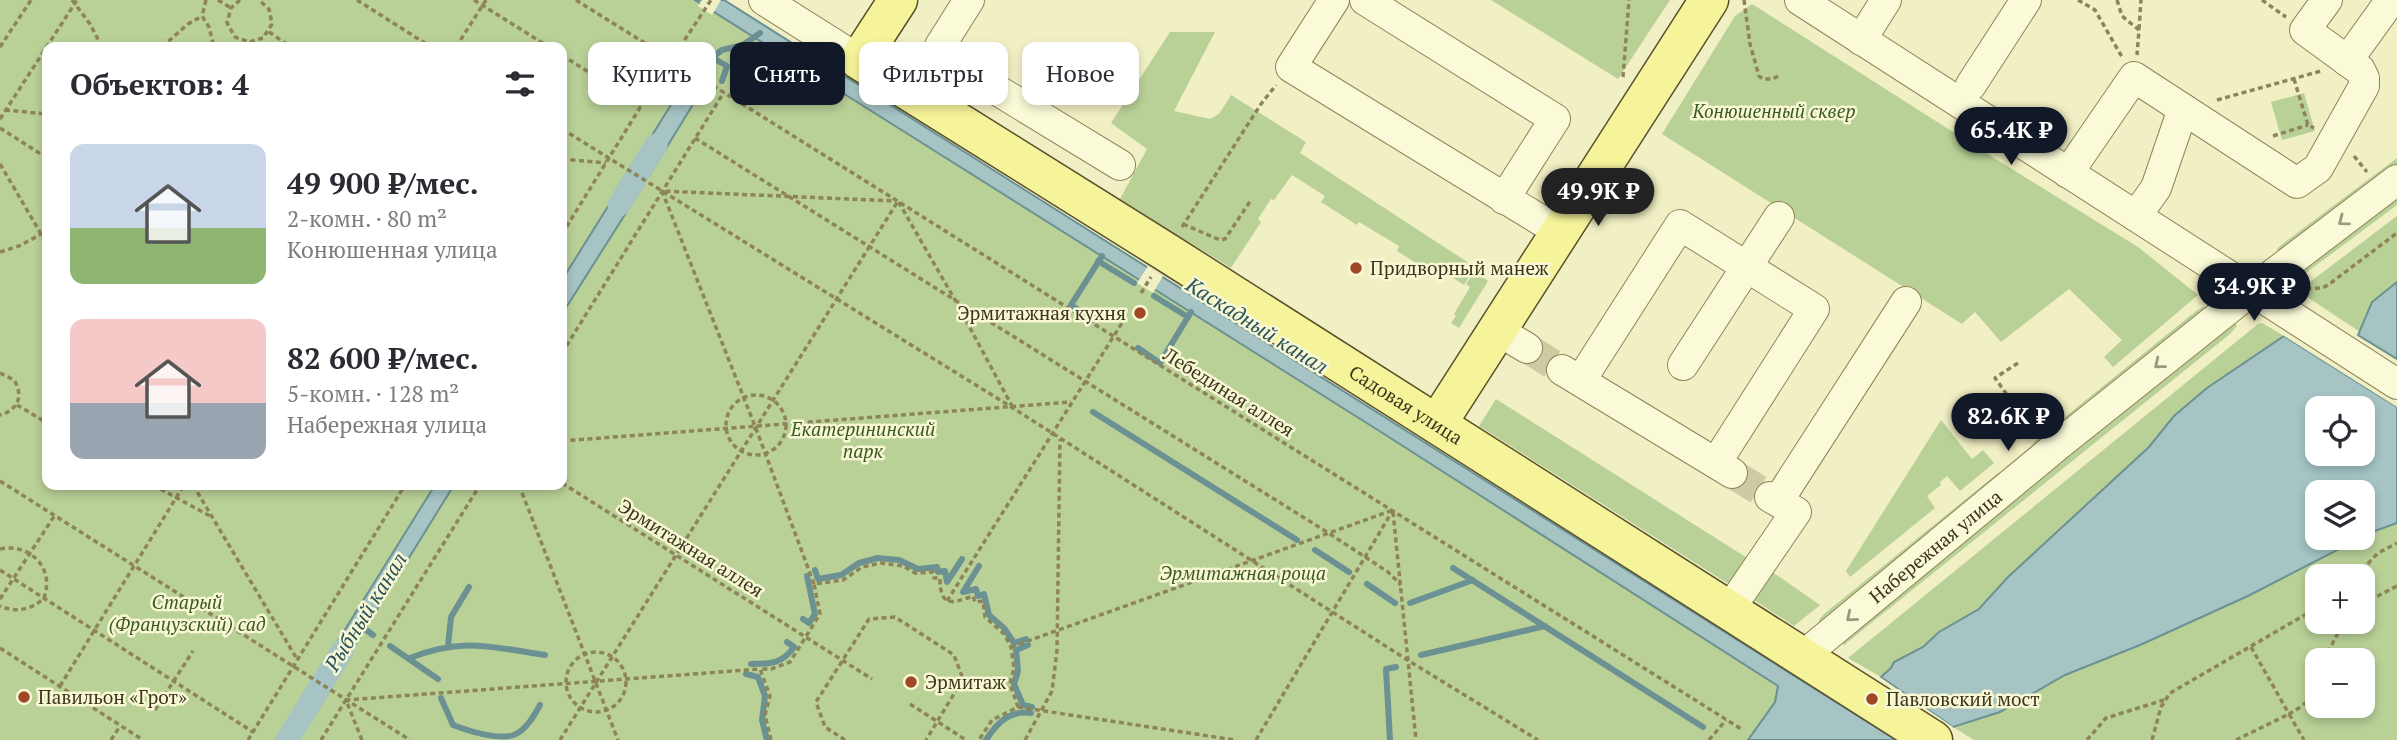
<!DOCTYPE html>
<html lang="ru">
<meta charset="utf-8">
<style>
:root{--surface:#fff;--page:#f7f7f7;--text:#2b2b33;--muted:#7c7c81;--accent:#111827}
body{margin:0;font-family:"PT Serif",serif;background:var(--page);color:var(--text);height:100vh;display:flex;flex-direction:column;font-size:26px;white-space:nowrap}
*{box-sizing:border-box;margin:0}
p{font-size:23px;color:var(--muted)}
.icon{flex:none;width:38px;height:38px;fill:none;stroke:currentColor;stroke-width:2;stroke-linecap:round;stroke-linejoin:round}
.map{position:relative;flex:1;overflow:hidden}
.side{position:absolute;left:42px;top:42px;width:525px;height:448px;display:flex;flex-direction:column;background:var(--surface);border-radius:14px;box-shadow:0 4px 10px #0003}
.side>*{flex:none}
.hud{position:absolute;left:588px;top:42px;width:665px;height:63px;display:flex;gap:14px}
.fabs{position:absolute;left:2305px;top:396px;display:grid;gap:14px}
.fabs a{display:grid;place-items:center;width:70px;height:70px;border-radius:14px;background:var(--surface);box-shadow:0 4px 10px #0003;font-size:35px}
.price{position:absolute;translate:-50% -60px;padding:0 16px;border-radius:24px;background:var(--accent);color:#fff;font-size:23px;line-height:46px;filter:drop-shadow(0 2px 4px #0008)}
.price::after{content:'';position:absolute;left:50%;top:42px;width:21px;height:16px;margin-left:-10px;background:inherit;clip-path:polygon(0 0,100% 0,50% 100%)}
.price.current{background:#222;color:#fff}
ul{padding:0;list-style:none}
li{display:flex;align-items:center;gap:21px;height:175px;padding:0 28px}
li span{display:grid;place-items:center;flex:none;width:196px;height:140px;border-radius:14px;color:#555}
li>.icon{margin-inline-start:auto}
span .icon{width:84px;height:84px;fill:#fffc;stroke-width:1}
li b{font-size:30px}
h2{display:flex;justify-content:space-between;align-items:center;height:84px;padding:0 28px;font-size:30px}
.chip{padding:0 24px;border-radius:14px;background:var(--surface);box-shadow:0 4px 10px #0003;font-size:24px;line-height:63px}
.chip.current{background:var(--accent);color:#fff}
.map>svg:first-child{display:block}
</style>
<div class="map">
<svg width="2397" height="740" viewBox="0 0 2397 740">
<rect width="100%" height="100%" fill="#f1f0c4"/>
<!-- green -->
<g fill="#b9d097" fill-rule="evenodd">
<path d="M0 0H724L1896 740H0ZM47 47H562V485H47Z"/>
<polygon points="1491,0 1670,0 1618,79"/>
<polygon points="1752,4 1986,153 2138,247 2198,295 2113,367 2104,357 2122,340 2069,289 2001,342 1975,312 1962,324 1662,134 1735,16"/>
<polygon points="1170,32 1215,32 1174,111 1210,119 1219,114 1231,95 1306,142 1300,153 1475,267 1464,285 1436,267 1432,273 1397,251 1399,246 1359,222 1357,225 1321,202 1325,196 1292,175 1274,200 1271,199 1258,219 1261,222 1231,268 1120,199 1147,149 1111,123"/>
<polygon points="2304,93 2315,131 2282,140 2271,102"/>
<polygon points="2397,158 2397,166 2279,254 2277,249 2281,245"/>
<polygon points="2397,197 2397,205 2299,278 2293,273"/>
<polygon points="2397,216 2397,282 2372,302 2360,332 2298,291"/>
<polygon points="1474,272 1488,281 1459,328 1451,323 1456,316 1454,314 1470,287 1466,284"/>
<polygon points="2203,307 2207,310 2027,455 2034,442 2196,311"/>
<polygon points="2233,318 2237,326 2230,334 1844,645 1838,641"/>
<path d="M2262 323 2284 336 2207 388 2174 416 2149 447 2094 499 2008 577 1979 609 1929 640C1917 655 1895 664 1881 677L1848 658 2258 324Z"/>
<polygon points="1496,399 1752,561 1735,588 1479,426"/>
<polygon points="1941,420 1972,459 1983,450 1994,463 1960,491 1947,476 1940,482 1941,485 1927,496 1935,508 1850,577 1846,571"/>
<polygon points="1998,473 2003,473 1820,624 1819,620 1824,614"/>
<path d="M2397 523V740H1974L1953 727 2000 712 2065 675 2140 645 2250 595 2372 532ZM2317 576H2362V621H2317ZM2317 660H2362V705H2317Z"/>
<polygon points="1771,571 1820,605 1794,626 1754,600"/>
</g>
<!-- water -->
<g fill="#a6c4c4" stroke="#6c9193" stroke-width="2" fill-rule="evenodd">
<polygon points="695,0 724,0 1896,740 1748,740 1775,702 1778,686 1381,432"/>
<polygon points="687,79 703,88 649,176 633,166"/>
<polygon points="627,176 643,186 562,314 562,280"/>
<polygon points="2397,282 2397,359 2358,335 2372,302"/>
<path d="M2284 336 2397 407V523L2372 532 2250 595 2140 645 2065 675 2000 712 1953 727 1881 677 1891 668 1894 662 1923 647 1939 632 1979 609 2008 577 2149 447 2174 416 2207 388ZM2317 408H2362V453H2317ZM2317 492H2362V537H2317Z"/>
<polygon points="435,485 454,485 332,682 318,673"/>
<polygon points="310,685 324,694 296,740 276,740"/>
</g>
<!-- pier -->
<g fill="#f1f0c4">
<polygon points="702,0 721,0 712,15 698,6"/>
<polygon points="1148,266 1163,276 1153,293 1137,283"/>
<polygon points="2284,332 2397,403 2397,407 2281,334"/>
<polygon points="1878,676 1953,727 1952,730 1879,680"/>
</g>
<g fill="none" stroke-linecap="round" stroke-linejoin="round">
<!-- stream -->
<g stroke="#6c9193" stroke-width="6">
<polyline points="686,57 697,49 727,66 722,81"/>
<polyline points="710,59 722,50 743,45 760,33"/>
<polyline points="658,68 661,61"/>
<polyline points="668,78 671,71"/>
<polyline points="1098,261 1134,283"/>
<polyline points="1154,296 1188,317"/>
<polyline points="1096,316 1093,320 1071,305 1102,256"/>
<polyline points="1138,348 1160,363 1191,312"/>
<polyline points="1093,412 1297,540"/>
<polyline points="1315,550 1349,572"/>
<polyline points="979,566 963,592 976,589 978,596 984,594 989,615 1004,628 1014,643 1026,639"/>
<polyline points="1453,568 1703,727"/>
<polyline points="815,570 818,579 841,575 859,563 878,558 899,560 918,569 937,567 938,572 945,571 947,582 962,559"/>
<polyline points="1367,584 1395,603"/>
<polyline points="1410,603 1473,580"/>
<polyline points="803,619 809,623 815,614 807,576"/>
<polyline points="365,629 373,635"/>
<polyline points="1028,645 1016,650 1018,671 1014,684 1023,705 1032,707"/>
<polyline points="390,646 438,679"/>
<polyline points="448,646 451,617 469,587"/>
<polyline points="1421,655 1545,626"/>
<path d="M410 658C463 637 491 647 545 655"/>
<path d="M751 664C770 664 782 664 794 647L787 642"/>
<polyline points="746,674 758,677 765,696 762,720 767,740"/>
<path d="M441 698 453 725C469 731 498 740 514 735 526 730 534 716 540 705"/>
<path d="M986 740C997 723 1009 710 1031 713"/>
<polyline points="1390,740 1386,669 1396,667"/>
</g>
<!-- canal -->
<g stroke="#a6c4c4" stroke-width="23">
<polyline points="619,205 656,145"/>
<polyline points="287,740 342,651"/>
</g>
<!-- minor-tunnel -->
<g stroke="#cdcba3" stroke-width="30" stroke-dasharray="30 15" stroke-linecap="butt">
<polyline points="1527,348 1562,370"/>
<polyline points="1733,474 1770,497"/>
</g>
<!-- minor casing -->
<g stroke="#8d8459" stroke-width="32">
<g id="minor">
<polyline points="764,0 859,60"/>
<polyline points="969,0 940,46 946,59 1120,165"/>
<polyline points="1334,0 1291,67 1560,232"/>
<polyline points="1365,0 1555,119 1504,199"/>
<polyline points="1800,0 2397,384"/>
<polyline points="1861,40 1886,0"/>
<polyline points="2347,61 2391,0"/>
<polyline points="1971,85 2026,0"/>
<polyline points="2068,173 2134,77 2297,183 2318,168 2364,86 2364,78 2360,70 2305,30 2327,0"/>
<polyline points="2136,216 2156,188 2183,109"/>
<polyline points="1497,330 1527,348"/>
<polyline points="1683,365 1779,217"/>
<polyline points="1562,370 1732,473"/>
<polyline points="1581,380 1680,225 1814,309 1716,463"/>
<polyline points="1778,501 1906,302"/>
<polyline points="1729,610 1796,512 1770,497"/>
<path id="s1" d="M1805 658 1815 646 2058 445 2251 291 2397 180"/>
</g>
</g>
<!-- major casing -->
<g stroke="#5b502d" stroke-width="41">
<g id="major">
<path id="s2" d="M898 0 859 60 1166 252 1933 740"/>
<polyline points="1437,424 1709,0"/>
</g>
</g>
<!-- path -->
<g stroke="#8d8459" stroke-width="3.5" stroke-dasharray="5 3.5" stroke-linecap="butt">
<polyline points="72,0 90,24 102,47"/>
<polyline points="206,0 202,16 209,27 214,47"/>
<polyline points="218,0 231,8"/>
<polyline points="240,0 231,8 227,23 235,37 249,42 263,38 272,24 269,9 259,0"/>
<polyline points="357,0 431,47"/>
<polyline points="474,0 549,47"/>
<polyline points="576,0 1743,730"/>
<polyline points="1744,0 1750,44 1759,76 1763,79 1773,79 1778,76"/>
<polyline points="2078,0 2095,10 2122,57"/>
<polyline points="2117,0 2122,16 2139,30 2137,55"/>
<polyline points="2262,0 2286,17"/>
<polyline points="2139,29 2141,0"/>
<polyline points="269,32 291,47"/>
<polyline points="0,47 31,0"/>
<polyline points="162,47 188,24 202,16"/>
<polyline points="456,47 486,0"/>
<polyline points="562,55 641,106"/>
<polyline points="1623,77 1629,0"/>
<polyline points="2294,79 2308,125 2314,128"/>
<polyline points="2217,100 2321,71"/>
<polyline points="5,110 47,114"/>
<polyline points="0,119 77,0"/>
<polyline points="0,128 47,158"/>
<polyline points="562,129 1013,408 1409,661 1538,740"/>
<polyline points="2273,136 2308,125"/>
<polyline points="695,138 1327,532 1388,572 1401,585"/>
<polyline points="2354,156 2367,172"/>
<polyline points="562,159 606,163"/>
<polyline points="0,164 47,244"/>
<polyline points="1183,224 1220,240 1225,239 1251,200"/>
<polyline points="1182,227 1261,104 1276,85"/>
<polyline points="562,234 641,106 711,0"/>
<polyline points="0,252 19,246 47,231"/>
<polyline points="2298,289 2322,288 2328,285 2397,233"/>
<polyline points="1141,293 1151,277"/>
<polyline points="562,353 724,92"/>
<polyline points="2018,363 1995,378 2035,434"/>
<path d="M0 373 14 380C24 396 18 410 0 415"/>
<circle cx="756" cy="425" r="30"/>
<polyline points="17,405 47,423"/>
<polyline points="562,441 1071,402"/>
<polyline points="0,481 410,740"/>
<polyline points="562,483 872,679"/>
<polyline points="153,485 210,516"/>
<polyline points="193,485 297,659"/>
<polyline points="519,485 618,740"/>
<polyline points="1393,512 1416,740"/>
<path d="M0 549C30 543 55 568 44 598 31 610 16 613 0 606"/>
<polyline points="0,570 253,732"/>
<polyline points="2356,576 2378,553 2397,543"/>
<polyline points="814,584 755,426 662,191 896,201"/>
<polyline points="0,599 55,515"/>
<polyline points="947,601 1122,323"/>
<polyline points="2362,604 2397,586"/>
<polyline points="1011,647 1393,510"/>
<path d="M2251 647 2289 714C2305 705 2312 700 2317 682"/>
<polyline points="0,648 143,740"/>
<circle cx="596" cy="682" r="30"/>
<polyline points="2324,660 2344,621"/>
<polyline points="60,686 184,485"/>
<polyline points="910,704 966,740"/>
<polyline points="1018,707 1235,740"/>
<polyline points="155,710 193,651"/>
<polyline points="111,740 120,726"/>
<polyline points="248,740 405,485"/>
<polyline points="321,740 480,485"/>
<polyline points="362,740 346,700 760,669"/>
<polyline points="560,740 898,201 955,300 1013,408"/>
<path d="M771 740 765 715 770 696 760 669H771L790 662 820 614 814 584 843 580 862 567 881 563 903 566 915 573 933 572 934 578H940C940 607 951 604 973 596L975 602 983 601 985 617 1004 634 1011 647 1014 668 1010 684 1018 707 992 720 979 740"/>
<polyline points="845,740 825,727 816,702 869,619 895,617 954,655 963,679 926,740"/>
<polyline points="1025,740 1052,691 1057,650 1060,439"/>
<polyline points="1256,740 1393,510"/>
<polyline points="1709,740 1726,720"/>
<polyline points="2087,740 2106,718 2164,700"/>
<polyline points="2152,740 2161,707 2170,693 2317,608"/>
<polyline points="2236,740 2289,714 2304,740"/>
</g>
<!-- minor -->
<use href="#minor" stroke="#fbfad8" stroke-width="30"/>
<!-- major -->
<use href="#major" stroke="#f6f49a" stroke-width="38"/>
</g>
<!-- one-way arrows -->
<defs><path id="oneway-chevron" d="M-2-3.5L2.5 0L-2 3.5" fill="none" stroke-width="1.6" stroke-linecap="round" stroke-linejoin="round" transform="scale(1.75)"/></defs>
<g stroke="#9c987b">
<use href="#oneway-chevron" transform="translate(2343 221) rotate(143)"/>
<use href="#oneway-chevron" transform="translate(2159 364) rotate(141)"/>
<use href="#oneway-chevron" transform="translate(1851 617) rotate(140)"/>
</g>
<!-- markers -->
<g fill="#a04825" stroke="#f8f8d4" stroke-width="2.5">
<circle cx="1356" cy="268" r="7"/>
<circle cx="1140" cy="313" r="7"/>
<circle cx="911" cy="682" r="7"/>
<circle cx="24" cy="697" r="7"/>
<circle cx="1872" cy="699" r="7"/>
</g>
<g text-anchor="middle" stroke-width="5" stroke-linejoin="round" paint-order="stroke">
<!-- park labels -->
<g font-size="19" font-style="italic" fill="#3c5a23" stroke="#f8f8d4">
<text x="1774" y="118">Конюшенный сквер</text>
<text x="863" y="436">Екатерининский<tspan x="863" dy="22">парк</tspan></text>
<text x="1243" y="580">Эрмитажная роща</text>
<text x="187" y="609">Старый<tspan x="187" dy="22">(Французский) сад</tspan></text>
</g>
<!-- poi labels -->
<g font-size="19" fill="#3c351e" stroke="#f8f8d4" text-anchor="start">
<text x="1370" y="275">Придворный манеж</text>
<text x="1126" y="320" text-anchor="end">Эрмитажная кухня</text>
<text x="925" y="689">Эрмитаж</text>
<text x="38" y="704">Павильон «Грот»</text>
<text x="1886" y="706">Павловский мост</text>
</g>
<!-- street labels -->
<g font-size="19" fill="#3c351e" stroke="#f8f8d4">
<text transform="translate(1229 392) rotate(32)" y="7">Лебединая аллея</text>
<text dy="7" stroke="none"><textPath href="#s2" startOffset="718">Садовая улица</textPath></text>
<text dy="7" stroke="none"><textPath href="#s1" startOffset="172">Набережная улица</textPath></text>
<text transform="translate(691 548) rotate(32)" y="7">Эрмитажная аллея</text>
</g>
<!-- water labels -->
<g font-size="21" font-style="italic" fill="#2c525d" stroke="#f8f8d4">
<text transform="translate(1257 326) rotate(32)" y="7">Каскадный канал</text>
<text transform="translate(366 612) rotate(-58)" y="7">Рыбный канал</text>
</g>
</g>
</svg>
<div class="fabs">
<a><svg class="icon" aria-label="locate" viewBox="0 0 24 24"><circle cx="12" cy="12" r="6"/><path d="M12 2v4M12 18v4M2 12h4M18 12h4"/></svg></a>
<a><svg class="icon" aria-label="layers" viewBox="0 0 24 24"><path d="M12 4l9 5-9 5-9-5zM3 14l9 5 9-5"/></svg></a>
<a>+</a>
<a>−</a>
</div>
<b class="price" style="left:2011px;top:167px">65.4K ₽</b>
<b class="price current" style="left:1598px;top:228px">49.9K ₽</b>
<b class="price" style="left:2254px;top:323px">34.9K ₽</b>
<b class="price" style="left:2008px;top:453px">82.6K ₽</b>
<div class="hud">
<a class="chip">Купить</a>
<a class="chip current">Снять</a>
<a class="chip">Фильтры</a>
<a class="chip">Новое</a>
</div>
<section class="side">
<h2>Объектов: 4<svg class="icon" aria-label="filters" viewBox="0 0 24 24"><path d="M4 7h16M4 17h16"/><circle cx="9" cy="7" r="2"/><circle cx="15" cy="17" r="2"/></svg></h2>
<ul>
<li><span style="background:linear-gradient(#c9d6e8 60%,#8fb573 0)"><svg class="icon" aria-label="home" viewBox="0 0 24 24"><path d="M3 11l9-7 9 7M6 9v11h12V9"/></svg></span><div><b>49 900 ₽/мес.</b><p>2-комн. · 80 m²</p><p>Конюшенная улица</p></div></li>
<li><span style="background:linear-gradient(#f6c9c9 60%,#9aa5b1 0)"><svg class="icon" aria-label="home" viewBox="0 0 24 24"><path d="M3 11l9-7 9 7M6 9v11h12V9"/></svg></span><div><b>82 600 ₽/мес.</b><p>5-комн. · 128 m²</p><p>Набережная улица</p></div></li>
</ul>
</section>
</div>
